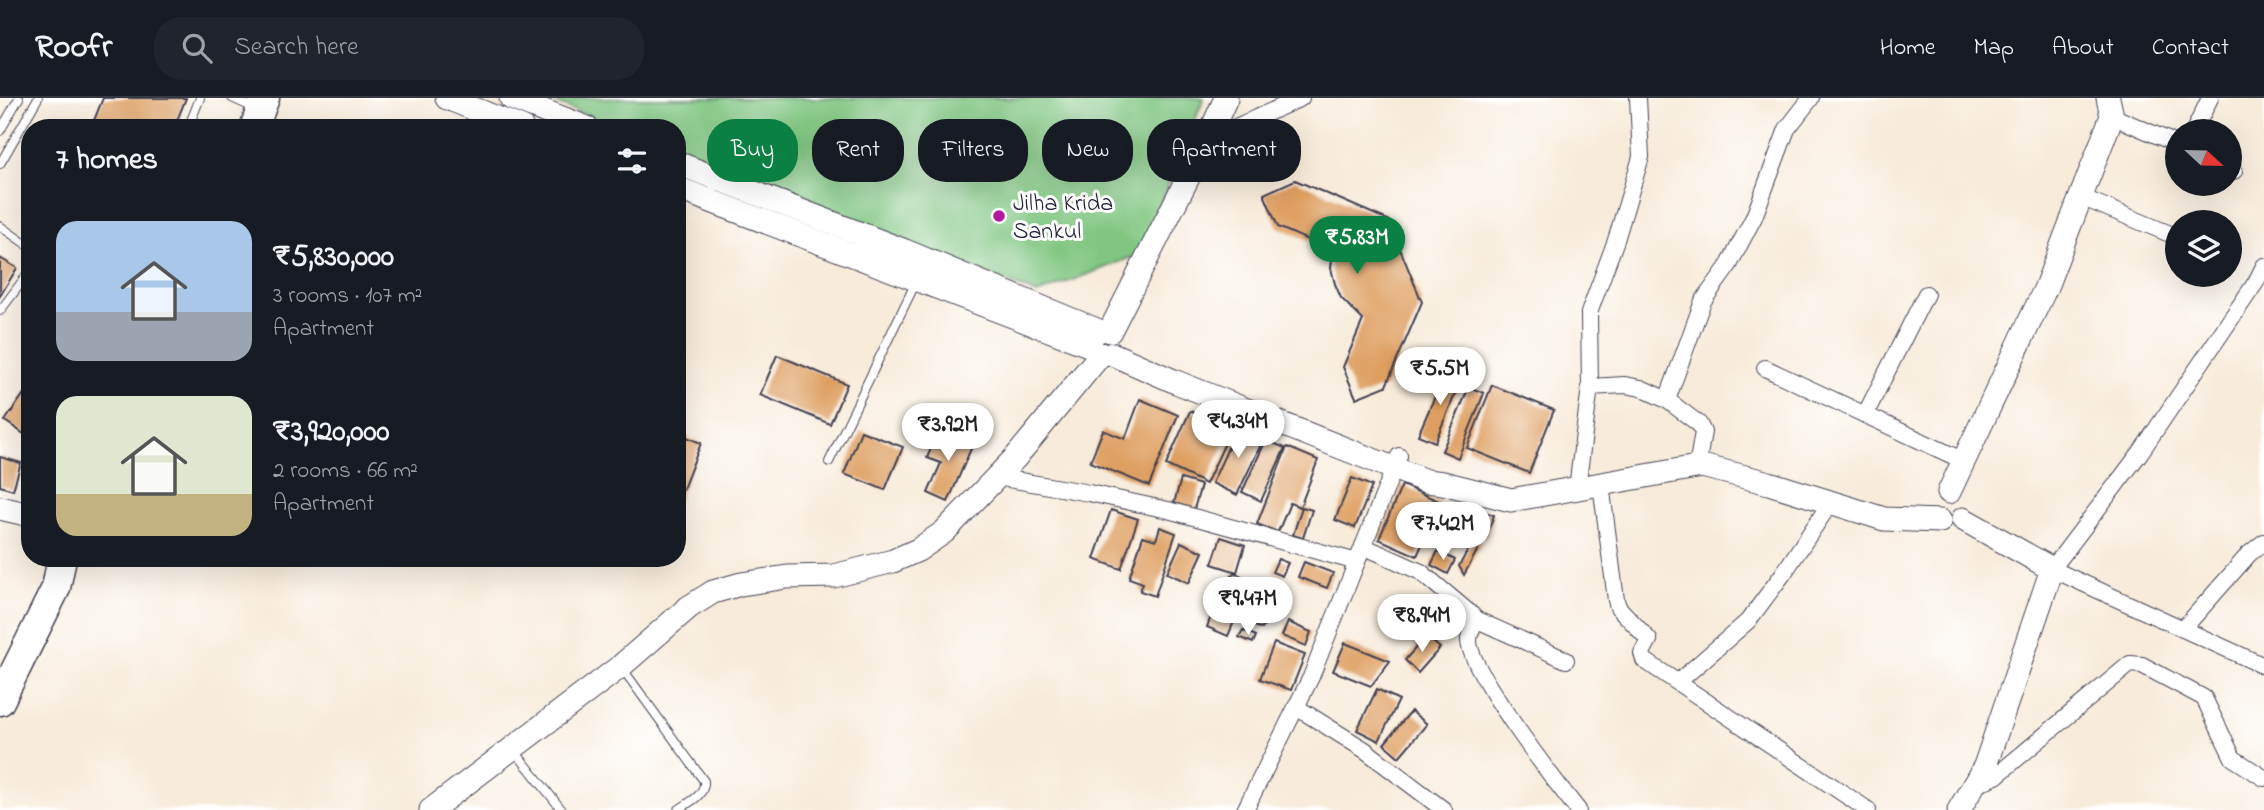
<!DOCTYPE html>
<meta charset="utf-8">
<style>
:root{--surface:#171b24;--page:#20242c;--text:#f1f3f6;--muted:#9ea1a6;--line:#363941;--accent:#0b8043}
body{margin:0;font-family:"Indie Flower",sans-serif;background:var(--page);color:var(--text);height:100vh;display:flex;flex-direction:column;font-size:26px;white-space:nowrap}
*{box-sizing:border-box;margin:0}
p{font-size:23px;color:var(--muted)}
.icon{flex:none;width:38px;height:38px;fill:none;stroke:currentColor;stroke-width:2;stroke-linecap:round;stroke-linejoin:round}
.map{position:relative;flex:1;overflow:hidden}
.panel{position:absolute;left:21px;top:21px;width:665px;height:448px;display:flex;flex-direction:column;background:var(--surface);border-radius:28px;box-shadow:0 7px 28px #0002}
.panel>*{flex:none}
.hud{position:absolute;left:707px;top:21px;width:665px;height:63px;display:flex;gap:14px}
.needle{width:46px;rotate:112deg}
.tools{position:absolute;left:2165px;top:21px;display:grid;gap:14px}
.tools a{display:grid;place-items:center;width:77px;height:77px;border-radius:50%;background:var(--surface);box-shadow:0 7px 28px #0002;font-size:35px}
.price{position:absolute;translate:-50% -60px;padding:0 16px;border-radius:24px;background:#fff;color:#222;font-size:23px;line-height:46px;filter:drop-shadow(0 2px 4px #0008)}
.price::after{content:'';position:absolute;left:50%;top:42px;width:21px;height:16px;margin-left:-10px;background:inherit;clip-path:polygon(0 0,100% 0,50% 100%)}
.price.active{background:var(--accent);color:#fff}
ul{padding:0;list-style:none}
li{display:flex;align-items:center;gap:21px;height:175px;padding:0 35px}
li span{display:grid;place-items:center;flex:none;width:196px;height:140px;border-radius:21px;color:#555}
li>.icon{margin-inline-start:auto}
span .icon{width:84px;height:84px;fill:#fffc;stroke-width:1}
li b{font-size:30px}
h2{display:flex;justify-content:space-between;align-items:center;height:84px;padding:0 35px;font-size:30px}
.pill{padding:0 24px;border-radius:28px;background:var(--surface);box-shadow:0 7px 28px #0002;font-size:24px;line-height:63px}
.pill.active{background:var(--accent);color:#fff}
header{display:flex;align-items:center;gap:42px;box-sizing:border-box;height:98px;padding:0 35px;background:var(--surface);border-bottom:2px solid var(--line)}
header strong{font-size:33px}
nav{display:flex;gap:38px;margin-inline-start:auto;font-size:24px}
.search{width:490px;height:63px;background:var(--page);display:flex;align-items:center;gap:18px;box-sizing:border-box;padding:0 24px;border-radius:28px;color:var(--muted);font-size:26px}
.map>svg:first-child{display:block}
</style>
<header>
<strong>Roofr</strong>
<div class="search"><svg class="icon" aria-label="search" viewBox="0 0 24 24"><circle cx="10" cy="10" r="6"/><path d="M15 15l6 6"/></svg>Search here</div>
<nav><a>Home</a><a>Map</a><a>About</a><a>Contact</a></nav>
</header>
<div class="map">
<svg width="2264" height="712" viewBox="0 0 2264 712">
<rect width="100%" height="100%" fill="#fff"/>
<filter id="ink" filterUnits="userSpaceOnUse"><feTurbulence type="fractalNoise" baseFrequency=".0143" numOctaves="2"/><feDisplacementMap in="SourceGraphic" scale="14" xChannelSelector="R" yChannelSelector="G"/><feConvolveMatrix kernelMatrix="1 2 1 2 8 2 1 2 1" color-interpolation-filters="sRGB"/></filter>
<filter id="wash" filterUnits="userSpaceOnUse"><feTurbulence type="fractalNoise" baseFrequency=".00686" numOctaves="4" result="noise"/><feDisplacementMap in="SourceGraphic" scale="28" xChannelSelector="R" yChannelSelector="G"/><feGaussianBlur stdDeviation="1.57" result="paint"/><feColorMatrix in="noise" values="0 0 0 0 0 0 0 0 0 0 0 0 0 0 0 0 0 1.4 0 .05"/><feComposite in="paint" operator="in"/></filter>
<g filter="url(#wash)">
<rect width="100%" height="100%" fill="#f7ebd9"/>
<!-- green -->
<polygon fill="#80c681" stroke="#51745e" stroke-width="2" points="543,0 1204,0 1140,156 1037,196 677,52 677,30 619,30"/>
<g id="blocks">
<!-- building -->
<g fill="#de9f61">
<polygon points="103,0 186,0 174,30 91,30"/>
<polygon points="1295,82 1388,122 1422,204 1386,288 1356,300 1343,269 1363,222 1341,200 1335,186 1331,170 1333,153 1278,129 1264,96"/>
<polygon points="0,160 17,170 0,198"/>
<polygon points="777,257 847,286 830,326 760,297"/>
<polygon points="1446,273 1462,280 1435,344 1418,337"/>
<polygon points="30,287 30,340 5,323"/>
<polygon points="1492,287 1554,312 1529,375 1467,350"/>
<polygon points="1469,289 1484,295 1458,360 1442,353"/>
<polygon points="1140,301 1178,317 1149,388 1090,364 1103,332 1125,341"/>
<polygon points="1190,313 1231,332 1206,386 1166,367"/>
<polygon points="1238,328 1264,340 1237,397 1212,385"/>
<polygon points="939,331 973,346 948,404 928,395 941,365 927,360"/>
<polygon points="861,333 903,349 885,392 844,376"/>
<polygon points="677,335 701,345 677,406"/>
<polygon points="1266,342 1285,350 1261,403 1242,394"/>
<polygon points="1287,349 1318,362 1300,409 1290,405 1278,434 1257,426"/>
<polygon points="0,359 21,365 13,392 0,388"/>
<polygon points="1352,380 1372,388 1355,430 1335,422"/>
<polygon points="1181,381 1201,387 1194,411 1174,405"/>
<polygon points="1402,387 1441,404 1417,458 1379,441"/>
<polygon points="1302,409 1312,412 1303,440 1293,437"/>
<polygon points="1470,409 1494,417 1486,439 1462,430"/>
<polygon points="1111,412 1138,421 1121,471 1094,461"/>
<polygon points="1160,429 1176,435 1155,498 1140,493 1143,485 1129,480 1143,438 1156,442"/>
<polygon points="1221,439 1245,447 1237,474 1212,466"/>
<polygon points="1475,440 1482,444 1464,477 1459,468"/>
<polygon points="1181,444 1203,454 1189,485 1167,475"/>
<polygon points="1438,453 1455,462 1448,476 1431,467"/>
<polygon points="1278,461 1288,465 1282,478 1272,474"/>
<polygon points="1304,464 1333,475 1327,490 1298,479"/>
<polygon points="1234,474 1263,490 1253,508 1224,493"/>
<polygon points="1268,486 1281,492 1279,495 1288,500 1283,511 1276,507 1279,501 1265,494"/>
<polygon points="1217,502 1239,512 1228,538 1207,529"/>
<polygon points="1249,516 1266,523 1262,531 1245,524"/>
<polygon points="1288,524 1311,534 1306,548 1282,538"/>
<polygon points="1243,532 1256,538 1253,545 1239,539"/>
<polygon points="1426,538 1440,550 1418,575 1405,562"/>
<polygon points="1274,545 1305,557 1291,592 1260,581"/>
<polygon points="1345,545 1390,563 1371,588 1333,573"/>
<polygon points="1377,591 1399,602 1379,643 1357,632"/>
<polygon points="1411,613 1427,626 1399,659 1384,646"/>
</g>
</g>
</g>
<g filter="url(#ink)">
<use href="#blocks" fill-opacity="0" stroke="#424053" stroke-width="2"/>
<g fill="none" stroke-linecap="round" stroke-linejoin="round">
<!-- lane casing -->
<g stroke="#424053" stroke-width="10">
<g id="lane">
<polyline points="232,0 254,10"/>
<polyline points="188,30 200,0"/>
<polyline points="0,33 19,0"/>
<polyline points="0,66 38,0"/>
<polyline points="0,128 30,149"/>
<polyline points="0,213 30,173"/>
<polyline points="829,364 916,184"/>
<path d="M622 570 704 683C705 698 689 704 678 712"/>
<polyline points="514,652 562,712"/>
</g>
</g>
<!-- street casing -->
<g stroke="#424053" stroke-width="18">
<g id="street">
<polyline points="2112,18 2177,46"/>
<polyline points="2194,33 2210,0"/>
<polyline points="1207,42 1301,0"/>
<polyline points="2230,71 2234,73"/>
<polyline points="2081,99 2177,139"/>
<polyline points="2264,168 2256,184 2140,355 2052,471 2264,568"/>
<polyline points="1765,270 1964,363"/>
<polyline points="1590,289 1625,287 1641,290 1667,302 1699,326 1703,334 1697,369"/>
<polyline points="1667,302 1703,203 1729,167 1754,119 1787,31 1811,0"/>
<polyline points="1865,317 1926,196"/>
<polyline points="997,379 1089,395 1168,412 1357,464"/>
<polyline points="1601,386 1616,502 1618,509 1649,542 1642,555 1644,562 1868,712"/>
<polyline points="1577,390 1590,289 1589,215 1616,142 1641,59 1638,0"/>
<path d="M1363 448 1421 474 1472 517 1475 521C1474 528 1469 535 1469 542 1468 571 1557 686 1578 712"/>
<polyline points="1475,521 1566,562"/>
<polyline points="2183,531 2249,456 2264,444"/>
<polyline points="1678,584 1748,523 1783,476 1831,404"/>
<polyline points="1296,609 1365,652 1444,712"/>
<polyline points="1973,688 1996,678 2130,566 2142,567 2204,600 2233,660 2264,680"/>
<polyline points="1245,712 1311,579 1399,358"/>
</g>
</g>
<!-- secondary casing -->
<g stroke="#424053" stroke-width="25">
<g id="secondary">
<polyline points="447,0 522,30"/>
<polyline points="511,0 587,30"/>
<polyline points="677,65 905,153 1099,233"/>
<polyline points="677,90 1091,248"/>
<polyline points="1110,233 1207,42 1226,0"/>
<polyline points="1112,256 1176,284 1426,383 1443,385 1511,402 1702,368 1769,385 1884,421 1940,423"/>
<polyline points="1949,394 2046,189 2112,18 2108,0"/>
<polyline points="0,410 30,417"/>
<polyline points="431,712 621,568 689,509 713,494 741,486 787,479 834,478 893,463 918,452 944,434 1016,359 1101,256"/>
<polyline points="1959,712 1985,668 2052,471 1963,421"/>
</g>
</g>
<!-- highway casing -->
<g stroke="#424053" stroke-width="31">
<g id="highway">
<polyline points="254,30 265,0"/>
<polyline points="0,603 56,490 62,460"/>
</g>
</g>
<!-- lane -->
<use href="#lane" stroke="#fff" stroke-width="8"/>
<!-- street -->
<use href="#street" stroke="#fff" stroke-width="16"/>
<!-- secondary -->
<use href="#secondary" stroke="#fff" stroke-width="23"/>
<!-- highway -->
<use href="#highway" stroke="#fff" stroke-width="28"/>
</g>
</g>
<!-- markers -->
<circle fill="#b5179e" stroke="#fff" stroke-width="2.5" cx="999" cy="118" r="7"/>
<g text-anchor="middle" stroke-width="6" stroke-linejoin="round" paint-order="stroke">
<!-- poi labels -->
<g font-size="24" fill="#22223b" stroke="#fff" text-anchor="start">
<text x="1013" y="112">Jilha Krida<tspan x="1013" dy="28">Sankul</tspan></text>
</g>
</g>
</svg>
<div class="tools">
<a><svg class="needle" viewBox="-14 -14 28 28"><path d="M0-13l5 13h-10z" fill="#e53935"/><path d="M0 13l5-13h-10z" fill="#9ea1a6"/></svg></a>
<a><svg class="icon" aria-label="layers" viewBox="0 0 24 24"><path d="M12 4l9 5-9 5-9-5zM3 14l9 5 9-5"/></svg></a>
</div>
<b class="price active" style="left:1357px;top:178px">₹5.83M</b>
<b class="price" style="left:1440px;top:309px">₹5.5M</b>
<b class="price" style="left:1238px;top:362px">₹4.34M</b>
<b class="price" style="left:948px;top:365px">₹3.92M</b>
<b class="price" style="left:1443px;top:464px">₹7.42M</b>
<b class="price" style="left:1248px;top:539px">₹9.47M</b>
<b class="price" style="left:1422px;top:556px">₹8.94M</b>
<div class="hud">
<a class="pill active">Buy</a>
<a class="pill">Rent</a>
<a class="pill">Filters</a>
<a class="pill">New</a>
<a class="pill">Apartment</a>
</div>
<section class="panel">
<h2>7 homes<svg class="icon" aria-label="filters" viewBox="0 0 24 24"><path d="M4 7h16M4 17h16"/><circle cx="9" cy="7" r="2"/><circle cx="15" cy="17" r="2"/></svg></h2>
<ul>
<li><span style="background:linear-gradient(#a9c7e8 65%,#9aa5b1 0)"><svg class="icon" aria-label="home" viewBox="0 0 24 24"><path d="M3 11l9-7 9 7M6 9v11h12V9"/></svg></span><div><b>₹5,830,000</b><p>3 rooms · 107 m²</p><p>Apartment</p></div></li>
<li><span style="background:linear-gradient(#dfe7d0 70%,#c2b280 0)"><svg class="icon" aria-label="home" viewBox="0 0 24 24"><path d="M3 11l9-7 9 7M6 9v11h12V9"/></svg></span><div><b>₹3,920,000</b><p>2 rooms · 66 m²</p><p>Apartment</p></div></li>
</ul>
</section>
</div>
